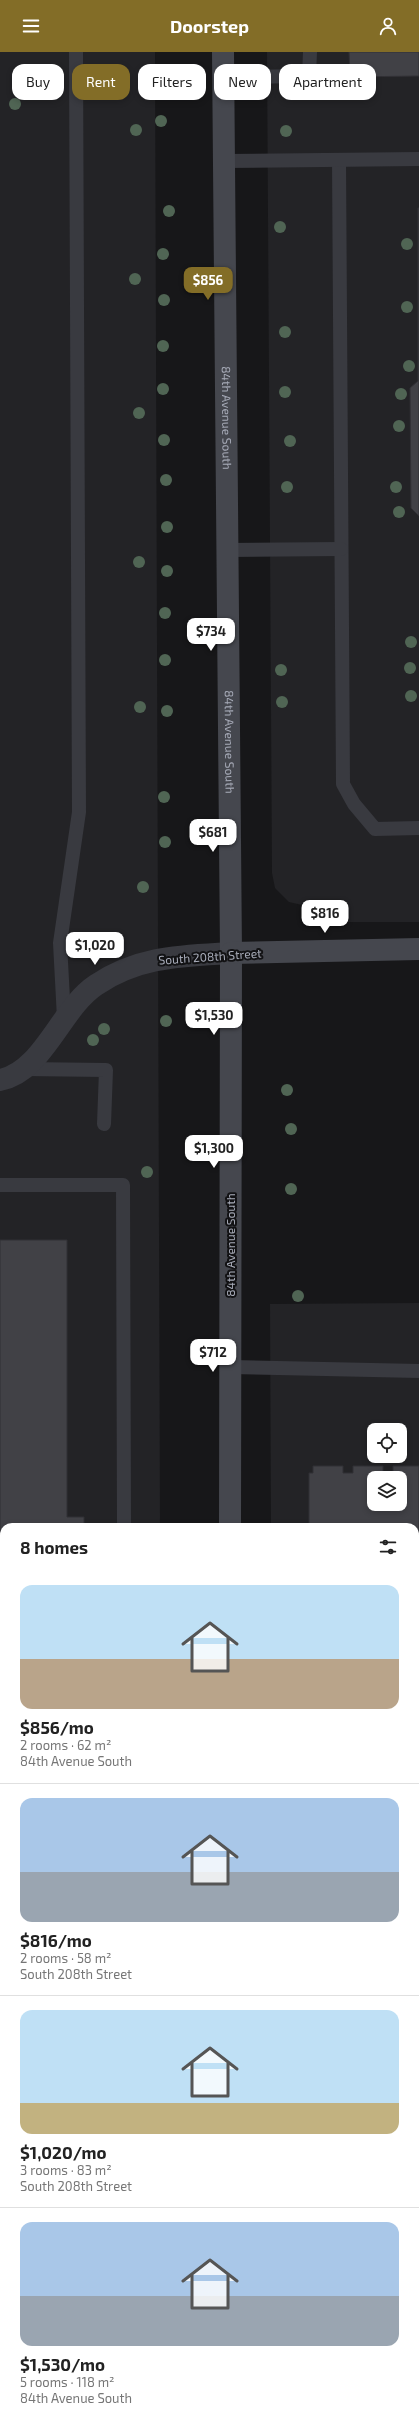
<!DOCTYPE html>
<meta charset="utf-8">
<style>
:root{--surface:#fff;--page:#f2f2f2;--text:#222;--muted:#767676;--line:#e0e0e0;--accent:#836d27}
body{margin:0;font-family:"Exo 2",sans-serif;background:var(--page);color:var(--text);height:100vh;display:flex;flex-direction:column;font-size:15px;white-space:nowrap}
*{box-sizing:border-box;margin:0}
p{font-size:13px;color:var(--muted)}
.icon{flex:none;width:22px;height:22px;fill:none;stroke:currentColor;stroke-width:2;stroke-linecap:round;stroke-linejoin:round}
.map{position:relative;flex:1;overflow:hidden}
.sheet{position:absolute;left:0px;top:1471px;width:419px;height:904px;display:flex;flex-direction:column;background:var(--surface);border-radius:12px 12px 0 0;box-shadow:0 2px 6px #0003}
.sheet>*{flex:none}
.hud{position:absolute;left:12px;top:12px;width:395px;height:36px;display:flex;gap:8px}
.fabs{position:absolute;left:367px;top:1371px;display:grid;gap:8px}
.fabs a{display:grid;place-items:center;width:40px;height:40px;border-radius:8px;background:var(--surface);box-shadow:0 2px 6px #0003;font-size:20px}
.price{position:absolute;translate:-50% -34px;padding:0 9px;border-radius:8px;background:#fff;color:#222;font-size:13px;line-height:26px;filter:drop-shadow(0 1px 2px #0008)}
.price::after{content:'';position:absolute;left:50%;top:24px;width:12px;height:9px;margin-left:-6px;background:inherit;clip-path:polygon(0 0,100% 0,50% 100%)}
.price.active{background:var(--accent);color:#fff}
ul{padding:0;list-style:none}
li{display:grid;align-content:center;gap:8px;height:212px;padding:0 20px}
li+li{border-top:1px solid var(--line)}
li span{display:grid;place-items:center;height:124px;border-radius:12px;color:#555}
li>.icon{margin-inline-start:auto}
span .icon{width:72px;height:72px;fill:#fffc;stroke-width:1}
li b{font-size:17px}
h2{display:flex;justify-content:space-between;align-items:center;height:48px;padding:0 20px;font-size:17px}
.tag{padding:0 14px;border-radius:12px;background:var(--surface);box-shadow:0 2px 6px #0003;font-size:14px;line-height:36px}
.tag.active{background:var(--accent);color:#fff}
header{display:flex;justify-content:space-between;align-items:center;height:52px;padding:0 20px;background:var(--accent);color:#fff;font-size:18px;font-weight:700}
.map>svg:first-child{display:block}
</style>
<header><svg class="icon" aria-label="menu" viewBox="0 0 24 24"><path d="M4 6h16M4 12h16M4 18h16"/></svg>Doorstep<svg class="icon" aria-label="person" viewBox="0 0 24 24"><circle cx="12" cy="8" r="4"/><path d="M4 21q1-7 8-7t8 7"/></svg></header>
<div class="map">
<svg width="419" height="2375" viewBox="0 0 419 2375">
<rect width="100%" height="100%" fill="#171719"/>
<!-- built -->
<g fill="#232326" fill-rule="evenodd">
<polygon points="0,0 155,0 160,1475 4,1475 4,2371 156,2371 155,2375 0,2375"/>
<polygon points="267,0 419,0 419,870 323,870 324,858 289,850 275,836 272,821"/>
<path d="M419 1251V2375H278V2371H415V1475H271L270 1252ZM374 1378H400V1404H374ZM374 1426H400V1452H374Z"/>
</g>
<!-- building -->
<g fill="#414146" stroke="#313035" fill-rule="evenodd">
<polygon points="349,0 419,0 419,24 350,25"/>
<polygon points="418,156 419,156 419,464 411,456 410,336 418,329"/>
<polygon points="0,1188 67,1188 67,1465 84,1465 84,1475 4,1475 4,1730 0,1730"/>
<path d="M313 1414H343V1421H353V1414H383V1421H393V1414H419V1953H415V1475H309V1421H313ZM374 1426H400V1452H374Z"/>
<polygon points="415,2255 419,2255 419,2375 396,2375 396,2371 415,2371"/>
</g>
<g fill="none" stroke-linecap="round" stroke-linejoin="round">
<!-- lane -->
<g stroke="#393a40" stroke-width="14">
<polyline points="223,25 309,24 310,0"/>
<polyline points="339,108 343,732 354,752 375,777 419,776"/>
<polyline points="224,109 419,107"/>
<polyline points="227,498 341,497"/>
<polyline points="64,966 60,891 79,760 76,0"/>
<polyline points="24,1017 106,1018 104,1072"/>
<polyline points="0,1133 123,1133 124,1475"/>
<polyline points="230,1315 419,1319"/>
<polyline points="0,1782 4,1782"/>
<polyline points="415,2051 419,2051"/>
<polyline points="0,2156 4,2156"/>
<polyline points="0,2310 4,2310"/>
<polyline points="0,2336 4,2341"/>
<polyline points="349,2371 349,2375"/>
<polyline points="76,2375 76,2371"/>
</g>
<!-- street -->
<g stroke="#393a40" stroke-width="22">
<path d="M0 1028C43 1020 61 956 96 933 139 904 182 904 231 901"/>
<polyline points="415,2163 419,2163"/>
</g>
<!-- secondary -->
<g stroke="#45474e" stroke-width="22">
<path id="s1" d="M223 0 231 901 230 1475"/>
<polyline points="231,901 419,897"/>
<polyline points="223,2375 223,2371"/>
</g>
<!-- rail -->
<g stroke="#4a4c53" stroke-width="3" stroke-dasharray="5 4" stroke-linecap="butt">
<polyline points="415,2223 419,2223"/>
<polyline points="0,2224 4,2223"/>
</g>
</g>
<!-- trees -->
<g fill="#506554">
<circle cx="163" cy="24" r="6"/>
<circle cx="15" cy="52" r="6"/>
<circle cx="161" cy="69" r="6"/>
<circle cx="136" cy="78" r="6"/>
<circle cx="286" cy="79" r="6"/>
<circle cx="169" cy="159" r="6"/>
<circle cx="280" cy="175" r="6"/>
<circle cx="407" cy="192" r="6"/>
<circle cx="163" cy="202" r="6"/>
<circle cx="135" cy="227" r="6"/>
<circle cx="164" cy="248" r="6"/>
<circle cx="407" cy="255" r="6"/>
<circle cx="285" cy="280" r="6"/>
<circle cx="163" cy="294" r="6"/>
<circle cx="409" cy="314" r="6"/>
<circle cx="163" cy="337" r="6"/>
<circle cx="285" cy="340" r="6"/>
<circle cx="401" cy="342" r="6"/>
<circle cx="139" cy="361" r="6"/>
<circle cx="399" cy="374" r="6"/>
<circle cx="164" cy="388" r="6"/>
<circle cx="290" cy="389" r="6"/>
<circle cx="166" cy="428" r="6"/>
<circle cx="287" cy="435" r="6"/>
<circle cx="396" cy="435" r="6"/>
<circle cx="399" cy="460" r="6"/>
<circle cx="167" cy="475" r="6"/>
<circle cx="139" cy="510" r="6"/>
<circle cx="167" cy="519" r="6"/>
<circle cx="165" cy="561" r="6"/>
<circle cx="411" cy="590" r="6"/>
<circle cx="165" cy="608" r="6"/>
<circle cx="410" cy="616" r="6"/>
<circle cx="281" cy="618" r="6"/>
<circle cx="411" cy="644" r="6"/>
<circle cx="282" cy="650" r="6"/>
<circle cx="140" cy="655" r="6"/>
<circle cx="167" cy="659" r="6"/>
<circle cx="164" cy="745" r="6"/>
<circle cx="165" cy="790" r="6"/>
<circle cx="143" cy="835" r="6"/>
<circle cx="166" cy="969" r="6"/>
<circle cx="104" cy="977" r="6"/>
<circle cx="93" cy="988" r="6"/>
<circle cx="287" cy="1038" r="6"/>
<circle cx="291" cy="1077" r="6"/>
<circle cx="147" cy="1120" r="6"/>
<circle cx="291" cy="1137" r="6"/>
<circle cx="298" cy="1244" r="6"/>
</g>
<g text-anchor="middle" stroke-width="4" stroke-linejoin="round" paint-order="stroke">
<!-- street labels -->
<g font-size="12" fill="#a8acb9" stroke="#121214">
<text dy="4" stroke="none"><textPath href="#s1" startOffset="366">84th Avenue South</textPath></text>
<text dy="4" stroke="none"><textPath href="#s1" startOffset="690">84th Avenue South</textPath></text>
<text transform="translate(210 905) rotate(-4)" y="4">South 208th Street</text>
<text transform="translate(231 1193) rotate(-90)" y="4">84th Avenue South</text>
</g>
</g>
</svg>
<div class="fabs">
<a><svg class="icon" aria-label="locate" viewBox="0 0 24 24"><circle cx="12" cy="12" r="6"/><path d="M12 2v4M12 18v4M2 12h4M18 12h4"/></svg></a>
<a><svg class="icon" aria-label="layers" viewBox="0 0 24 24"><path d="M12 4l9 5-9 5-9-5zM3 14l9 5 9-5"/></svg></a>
</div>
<b class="price active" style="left:208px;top:249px">$856</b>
<b class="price" style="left:211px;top:600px">$734</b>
<b class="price" style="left:213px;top:801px">$681</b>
<b class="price" style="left:325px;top:882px">$816</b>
<b class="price" style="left:95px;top:914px">$1,020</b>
<b class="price" style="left:214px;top:984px">$1,530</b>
<b class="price" style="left:214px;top:1117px">$1,300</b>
<b class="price" style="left:213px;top:1321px">$712</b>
<div class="hud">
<a class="tag">Buy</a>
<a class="tag active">Rent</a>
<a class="tag">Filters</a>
<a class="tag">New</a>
<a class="tag">Apartment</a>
</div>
<section class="sheet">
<h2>8 homes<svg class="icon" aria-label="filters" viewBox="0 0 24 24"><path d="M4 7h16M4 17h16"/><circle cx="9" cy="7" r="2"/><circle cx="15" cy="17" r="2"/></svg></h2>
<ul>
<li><span style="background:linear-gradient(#bfe0f5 60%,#b9a48a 0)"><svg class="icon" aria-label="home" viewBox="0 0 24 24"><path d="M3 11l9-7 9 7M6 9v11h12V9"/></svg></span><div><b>$856/mo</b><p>2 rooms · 62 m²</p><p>84th Avenue South</p></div></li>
<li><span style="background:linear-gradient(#a9c7e8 60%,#9aa5b1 0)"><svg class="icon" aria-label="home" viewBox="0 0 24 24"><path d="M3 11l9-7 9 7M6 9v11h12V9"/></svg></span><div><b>$816/mo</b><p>2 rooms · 58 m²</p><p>South 208th Street</p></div></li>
<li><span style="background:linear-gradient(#bfe0f5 75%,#c2b280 0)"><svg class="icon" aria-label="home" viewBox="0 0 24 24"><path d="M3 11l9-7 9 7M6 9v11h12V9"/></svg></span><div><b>$1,020/mo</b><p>3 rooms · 83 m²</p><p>South 208th Street</p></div></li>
<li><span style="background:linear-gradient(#a9c7e8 60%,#9aa5b1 0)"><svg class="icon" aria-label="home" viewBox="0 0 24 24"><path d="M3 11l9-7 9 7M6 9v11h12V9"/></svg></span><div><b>$1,530/mo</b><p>5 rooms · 118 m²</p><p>84th Avenue South</p></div></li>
</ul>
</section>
</div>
